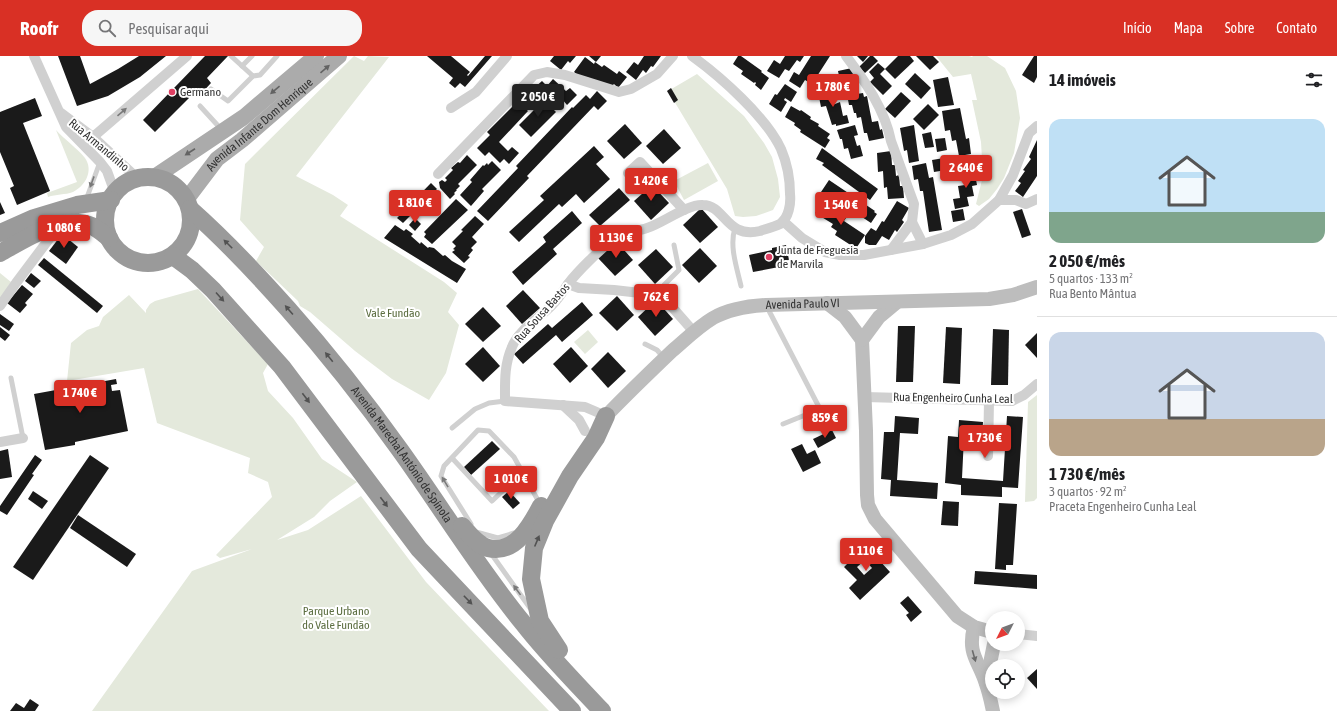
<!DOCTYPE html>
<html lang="pt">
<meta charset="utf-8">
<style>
:root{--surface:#fff;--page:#f6f6f6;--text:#202124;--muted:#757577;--line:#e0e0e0;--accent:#d93025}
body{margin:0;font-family:"Asap Condensed",sans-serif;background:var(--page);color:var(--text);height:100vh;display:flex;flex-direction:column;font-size:15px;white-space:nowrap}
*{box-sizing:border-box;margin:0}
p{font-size:13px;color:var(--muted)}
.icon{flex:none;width:22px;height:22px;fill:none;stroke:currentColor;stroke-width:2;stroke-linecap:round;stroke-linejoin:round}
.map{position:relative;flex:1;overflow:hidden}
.drawer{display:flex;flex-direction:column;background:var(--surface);width:300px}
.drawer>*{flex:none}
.needle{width:26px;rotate:228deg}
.controls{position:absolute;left:985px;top:555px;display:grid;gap:8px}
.controls a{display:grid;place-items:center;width:40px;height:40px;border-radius:50%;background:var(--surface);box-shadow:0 2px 10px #0003;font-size:20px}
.price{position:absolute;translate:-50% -34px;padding:0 9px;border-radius:4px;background:var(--accent);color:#fff;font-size:13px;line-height:26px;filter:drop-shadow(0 1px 2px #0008)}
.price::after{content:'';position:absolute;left:50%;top:24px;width:12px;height:9px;margin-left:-6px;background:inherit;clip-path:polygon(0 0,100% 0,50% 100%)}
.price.active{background:#222;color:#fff}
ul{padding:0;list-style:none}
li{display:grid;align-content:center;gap:8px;height:212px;padding:0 12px}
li+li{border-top:1px solid var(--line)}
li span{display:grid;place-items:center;height:124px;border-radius:12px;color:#555}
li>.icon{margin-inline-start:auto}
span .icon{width:72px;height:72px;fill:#fffc;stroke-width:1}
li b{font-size:17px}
h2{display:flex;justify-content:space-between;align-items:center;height:48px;padding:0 12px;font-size:17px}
header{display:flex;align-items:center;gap:24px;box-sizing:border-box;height:56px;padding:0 20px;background:var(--accent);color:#fff}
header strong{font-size:19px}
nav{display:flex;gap:22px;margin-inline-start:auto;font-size:14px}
.search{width:280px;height:36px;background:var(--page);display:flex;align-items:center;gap:10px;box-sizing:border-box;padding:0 14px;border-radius:16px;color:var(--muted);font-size:15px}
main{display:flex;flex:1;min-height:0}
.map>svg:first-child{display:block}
</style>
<header>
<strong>Roofr</strong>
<div class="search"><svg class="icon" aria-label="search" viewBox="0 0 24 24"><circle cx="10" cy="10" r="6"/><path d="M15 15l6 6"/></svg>Pesquisar aqui</div>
<nav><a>Início</a><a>Mapa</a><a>Sobre</a><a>Contato</a></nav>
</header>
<main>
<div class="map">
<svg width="1037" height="655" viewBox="0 0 1037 655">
<rect width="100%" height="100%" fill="#fff"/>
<!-- green -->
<g fill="#e4e9dc">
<polygon points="354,0 364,5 368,0 389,1 296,120 333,139 348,149 340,160 444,226 457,237 448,256 459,269 446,317 429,344 392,323 355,295 310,256 300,250 298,245 256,205 264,191 240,164 245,108"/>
<polygon points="936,0 969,0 972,1 973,0 987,0 1005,12 1016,35 1020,62 1014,97 1004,122 997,133 989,143 979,150 976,148 983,120 981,86 972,44 977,44 971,18 953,21"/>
<polygon points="697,18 744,60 764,87 772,101 778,123 780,141 773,154 756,160 743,161 735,160 727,133 668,35"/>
<path d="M56 74C65 84 77 92 85 102 94 115 85 130 73 136 65 139 56 138 48 141L47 137 77 126Z"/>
<polygon points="708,107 718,125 684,144 674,125"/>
<polygon points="0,217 11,226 0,243"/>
<polygon points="198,233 268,308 263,317 268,335 293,362 322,403 357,426 330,445 314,461 277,484 308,474 361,440 426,526 549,655 92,655 192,515 252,493 220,502 216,499 272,441 268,426 248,417 250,402 157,367 144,312 67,325 71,287 87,274 99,270 103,261 129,239 146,257 146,254 150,248 155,245"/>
<polygon points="588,274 598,286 585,298 574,286"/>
<polygon points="1037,339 1037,442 1034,445 1025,446 1028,346"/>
</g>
<!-- building -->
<g fill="#1a1a1a" fill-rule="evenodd">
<polygon points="58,0 80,0 90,28 118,13 139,0 166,0 140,21 108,40 77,50"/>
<polygon points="205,0 228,0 207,22 211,27 200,39 196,35 155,76 143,64"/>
<polygon points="427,0 451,0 470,16 467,19 468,20 485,0 492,0 465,31 460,27 455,32 449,27 453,22"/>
<polygon points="554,0 576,0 570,7 568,5 561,14 550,5"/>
<polygon points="589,0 601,0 596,6"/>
<polygon points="644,0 661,0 653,11 651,10 646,17 643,14 636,24 626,16 634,6 638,9"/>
<polygon points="738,0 741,0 762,15 761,16 769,22 761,34 755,29 756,27 755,26 754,27 741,18 743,15 733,8"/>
<polygon points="785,0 804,0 800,6 797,4 789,15 785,13 779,22 767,15 774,4 780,8"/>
<polygon points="811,0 830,0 812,28 805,24 800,32 789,25 794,16 799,19"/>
<polygon points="857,0 868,0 863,6"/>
<polygon points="870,0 873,0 878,5 865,17 859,11"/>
<polygon points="898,0 910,0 914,5 895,23 885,13"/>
<polygon points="916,0 933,0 939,6 930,14"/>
<polygon points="1034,0 1037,0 1037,21 1034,27 1022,19"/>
<polygon points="585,1 594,8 595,6 602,11 604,9 617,18 619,15 627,21 618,32 614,28 610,32 595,26 587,21 584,24 574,16"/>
<polygon points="878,7 885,13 880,18 892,30 883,39 870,26 874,22 869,16"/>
<polygon points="852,12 857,38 863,37 864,41 867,40 872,66 878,65 880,74 882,73 884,82 869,85 867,77 864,77 861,61 857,62 856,57 854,57 852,49 849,49 846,33 842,34 838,15"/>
<polygon points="915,17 931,32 921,43 905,28"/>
<polygon points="948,21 954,49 938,51 933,24"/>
<polygon points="553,23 566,35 570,32 577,39 567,49 562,43 560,45 547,32 539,40 533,33 542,25 547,30"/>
<polygon points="785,28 797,36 791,46 785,42 784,44 787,46 781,56 769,48 775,38 777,39"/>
<polygon points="671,32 678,44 674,47 667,35"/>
<polygon points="832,33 835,48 840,46 843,60 847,59 849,67 836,70 836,68 832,69 826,50 821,51 818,36"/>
<polygon points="597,35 607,45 598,54 594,50 527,120 529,122 488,165 477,155 518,112 516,110 572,51 573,52 586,39 590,43"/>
<polygon points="901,36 911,45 895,62 885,53"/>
<polygon points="35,42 42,60 23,67 50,135 17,149 10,132 14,130 0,96 0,56"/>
<polygon points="544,44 556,56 531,81 519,69"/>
<polygon points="518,45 528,55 499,86 508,95 512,91 519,97 509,108 504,103 500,107 489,96 485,100 477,92 490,79 487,76"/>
<polygon points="928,48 939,59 924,74 913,63"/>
<polygon points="791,50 800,55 801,54 811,61 810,63 819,68 818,70 830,78 827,82 830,84 825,92 800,76 801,74 794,69 795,67 785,61"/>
<polygon points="960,52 966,83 969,82 971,98 959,100 956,84 952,85 950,74 945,75 942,55"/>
<polygon points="625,68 642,87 624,103 607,85"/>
<polygon points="855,69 858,79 854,80 857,90 860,89 863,100 851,103 848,92 844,93 842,83 840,83 837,74"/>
<polygon points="914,69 919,105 909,107 907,94 904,95 900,72"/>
<polygon points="664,73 681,92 663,108 646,90"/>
<polygon points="931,76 934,91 925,92 922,78"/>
<polygon points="945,82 947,94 937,96 935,83"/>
<polygon points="1037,84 1037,120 1023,141 1015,135 1021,127 1018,125 1025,115 1023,114 1031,103 1029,101"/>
<polygon points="594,90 604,101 596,108 610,123 584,147 576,138 562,151 559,148 519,186 509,176 544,144 540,140"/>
<polygon points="822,92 878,133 870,144 822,109 824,107 816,103"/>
<polygon points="891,95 892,109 895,109 896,120 899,119 900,130 903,130 904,142 888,143 887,131 884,132 883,115 878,116 877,97"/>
<polygon points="467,99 477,109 458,128 460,130 456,134 457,134 454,137 455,138 450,143 440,132 439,126 442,124 445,126 447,124 445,122 453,114 451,112 458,106 460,107"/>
<polygon points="944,102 946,114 934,116 932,104"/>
<polygon points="961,102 963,113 949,116 947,105"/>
<polygon points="492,105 501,114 482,133 484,135 471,150 460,139 472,126 470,124 483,109 484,110 487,107 488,109"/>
<polygon points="926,107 929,122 933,121 942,174 929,176 923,135 920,135 918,123 914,124 912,110"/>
<polygon points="974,113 977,129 972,130 974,140 967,141 969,150 955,153 953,143 960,142 958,130 965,129 962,115"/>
<polygon points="829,124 875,155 874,156 877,158 871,167 856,157 855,159 821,136"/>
<polygon points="431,127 437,133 403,167 397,162"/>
<polygon points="652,129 669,147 651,164 634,145"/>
<polygon points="619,132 630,144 600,170 589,159"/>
<polygon points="456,143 468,154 432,188 424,181 426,178 424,176"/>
<polygon points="897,145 909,152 902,164 904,166 897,176 895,174 889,184 882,180 876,189 869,189 865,187 865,180 871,172 876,175 882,165 884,166"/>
<polygon points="0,146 5,157 0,159"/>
<polygon points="823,146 846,162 844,165 865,179 857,191 849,188 835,179 837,175 831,171 833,168 815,157"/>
<polygon points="701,152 718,171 700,187 683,169"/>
<polygon points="963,153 965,164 953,166 951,155"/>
<polygon points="1022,153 1031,179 1022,182 1013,156"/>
<polygon points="572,155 582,167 553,193 557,198 523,229 512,216 546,186 543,181"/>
<polygon points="475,160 484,168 472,181 477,186 471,192 473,194 468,200 470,201 464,207 452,196 455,194 453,193 456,190 452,186 463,175 461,174"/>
<polygon points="415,162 421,168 415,175 409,169"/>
<polygon points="395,169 404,175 406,173 413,178 411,180 420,188 421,186 428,192 429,191 434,192 443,200 445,199 452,205 466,213 457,227 384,182"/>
<polygon points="62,178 78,191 66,208 49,195"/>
<polygon points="616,185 633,204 615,220 598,202"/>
<polygon points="786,189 789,204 778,206 779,211 753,216 749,199 772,194 772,192"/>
<polygon points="700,192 717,210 699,227 682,209"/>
<polygon points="656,193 673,211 655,228 638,209"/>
<polygon points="44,202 103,250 97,257 38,209"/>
<polygon points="31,217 41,225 34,232 25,225"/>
<polygon points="22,229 33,238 25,247 27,249 20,257 7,247"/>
<polygon points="523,234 540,252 522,268 506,250"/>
<polygon points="617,240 634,259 617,275 599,257"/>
<polygon points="656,244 673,263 655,280 638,261"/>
<polygon points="582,246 593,259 562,286 556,279 523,308 514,298 548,268 552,272"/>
<polygon points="483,251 501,270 483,286 465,268"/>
<polygon points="0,258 14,268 9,275 0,269"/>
<polygon points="898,270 915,270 913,326 896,326"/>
<polygon points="0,271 10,279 5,285 0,281"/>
<polygon points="946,271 962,272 960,328 943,327"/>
<polygon points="993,273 1009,274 1008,329 991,329"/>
<polygon points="1037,277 1037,302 1025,289"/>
<polygon points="483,291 500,310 483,326 465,308"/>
<polygon points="571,291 588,310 570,327 553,308"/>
<polygon points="608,296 626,315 608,332 591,313"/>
<polygon points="116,323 117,328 111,329 112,335 120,334 128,375 75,386 75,389 45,394 34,338"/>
<polygon points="821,354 826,364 819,368 814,358"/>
<polygon points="895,360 919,362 918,378 900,377 897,424 938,427 937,443 890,440 891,424 881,423 884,376 894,376"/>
<polygon points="1007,360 1023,361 1018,432 1002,431 1002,441 961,439 961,429 945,427 948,380 958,381 959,364 983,366 982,382 964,381 962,422 1003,425"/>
<polygon points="832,374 836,382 818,392 813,383"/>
<polygon points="492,385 500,393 471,419 464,411"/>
<polygon points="802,388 807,398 815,394 821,407 803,416 791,393"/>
<polygon points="8,393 12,421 0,423 0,395"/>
<polygon points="35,399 42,404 32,418 34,419 7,459 0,455 0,450"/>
<polygon points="90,399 109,412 33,524 13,511"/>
<polygon points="502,412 511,422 496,436 487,426"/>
<polygon points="33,435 48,445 42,453 28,443"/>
<polygon points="509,435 520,447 513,453 502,441"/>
<polygon points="943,445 959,446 958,470 941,469"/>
<polygon points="999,447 1017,448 1013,509 1006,509 1006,514 995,513"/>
<polygon points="78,459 136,498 127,511 70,472"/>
<path d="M868 492 890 516 860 544 849 532 857 524 844 511 850 505 849 503 858 494 861 498ZM865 504 872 512 864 519 857 511Z"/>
<polygon points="975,515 1037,519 1037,533 974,528"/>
<polygon points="908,540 922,556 911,566 906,559 909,557 900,547"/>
<polygon points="1037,613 1037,633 1027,622"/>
<polygon points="30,643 39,649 35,655 10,655 16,647 24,652"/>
</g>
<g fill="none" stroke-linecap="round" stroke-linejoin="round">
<!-- lane -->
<g stroke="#d0d0d0" stroke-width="5">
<polyline points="231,0 253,20"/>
<polyline points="242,10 252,0"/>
<polyline points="211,33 228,45 253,20 260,19 277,0"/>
<polyline points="200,50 221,73"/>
<polyline points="86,144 100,106"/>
<path d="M735 172C729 190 737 212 741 230"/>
<polyline points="658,239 664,229 679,214 674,189"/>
<polyline points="767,251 820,353 783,368"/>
<polyline points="645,288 657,294 664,302"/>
<polyline points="11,322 23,382"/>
<polyline points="452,372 475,353 489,347 505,345"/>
<polyline points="452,402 492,445 508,430 516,425 529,429"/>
<polyline points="471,468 441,420 444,410 478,374 489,375 514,401 540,448"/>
<polyline points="476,476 498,482 514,477"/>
<polyline points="490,496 530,552"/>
</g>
<!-- street -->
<g stroke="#d0d0d0" stroke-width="10">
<polyline points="34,0 66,71 100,106 107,115 115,137"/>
<path d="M846 0C865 25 885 54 891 85L914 148 912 166 891 194"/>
<polyline points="451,52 476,36 507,0"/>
<polyline points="61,57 93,81 138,123"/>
<polyline points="93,81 187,0"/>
<polyline points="438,118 534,19 547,16 565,19 619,36 631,33 657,18 673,0"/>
<polyline points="650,118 639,128 628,117 640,106 684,154"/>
<polyline points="999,144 1016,144 1026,148 1037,143"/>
<polyline points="783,165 802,182 825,196 840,199 864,199 923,188 951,179 972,168 999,144 1013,119 1029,77 1037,70"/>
<polyline points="912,166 923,188"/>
<polyline points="568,228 579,232 614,234 658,239 665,243 694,276"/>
<polyline points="0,250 16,227 58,171"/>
<polyline points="865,341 1012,345 1024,339 1037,328"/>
<polyline points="563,349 579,364 585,375"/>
<path d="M606 360 585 351 505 345C505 327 504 309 512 291 519 273 540 262 553 248 559 242 563 235 568 228 577 216 600 193 613 184 624 177 635 176 647 172 663 167 687 148 703 149 725 149 726 183 760 175 766 173 774 171 780 168 789 162 791 147 790 138 790 123 787 107 781 93 766 61 721 21 692 0"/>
<polyline points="0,386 23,382"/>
<polyline points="988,400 989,345"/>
<polyline points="1018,578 1037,580"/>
</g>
<!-- secondary -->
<g stroke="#bdbdbd" stroke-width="14">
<polyline points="827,247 845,261 862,284 866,375 867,439 868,449 875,463 957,560 974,571 992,576"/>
<polyline points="862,284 879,261 897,246"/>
<path id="s1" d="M606 360C628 337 650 316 672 295 685 284 698 271 713 262 729 253 747 250 766 249L989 243 1013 239 1037 231"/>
<path d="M974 571C967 598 979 605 986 628 989 636 991 646 993 655"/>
<polyline points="986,627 994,588"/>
</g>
<!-- primary -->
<g stroke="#ababab" stroke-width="16">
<polyline points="153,122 244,61 316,0"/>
<path id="s2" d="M186 144 217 103 242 84 339 0"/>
</g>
<!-- highway -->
<g stroke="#9a9a9a" stroke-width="18">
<circle cx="148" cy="164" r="43"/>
<path id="s3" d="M190 153C225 184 257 218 288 253 328 298 365 345 400 394 441 451 478 512 523 567 547 598 575 626 602 655"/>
<polyline points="0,177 34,162 77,149 111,144"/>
<path d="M0 197C25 183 62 158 92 170 98 173 104 178 109 182"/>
<polyline points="173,200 192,214 213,234 282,311 419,493 572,655"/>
<path d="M462 470C469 478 477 489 488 492 515 499 531 469 541 450"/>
<polyline points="559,594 540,565 531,523 534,492 545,465 570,420 596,382 606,360"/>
</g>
</g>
<!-- one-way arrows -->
<defs><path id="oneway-solid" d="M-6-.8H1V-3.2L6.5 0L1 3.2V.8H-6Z"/></defs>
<g fill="#636363">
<use href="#oneway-solid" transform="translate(325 13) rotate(-41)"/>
<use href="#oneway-solid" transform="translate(275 34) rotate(140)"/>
<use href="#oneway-solid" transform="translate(190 96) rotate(147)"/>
</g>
<g fill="#7a7a7a">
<use href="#oneway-solid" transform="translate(122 56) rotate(-41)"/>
<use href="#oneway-solid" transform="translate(92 126) rotate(110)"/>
<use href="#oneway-solid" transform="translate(445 426) rotate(-121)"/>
<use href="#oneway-solid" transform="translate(517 534) rotate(-126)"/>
</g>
<g fill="#525252">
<use href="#oneway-solid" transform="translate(228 188) rotate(-135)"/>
<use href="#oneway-solid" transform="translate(220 241) rotate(48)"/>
<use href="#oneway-solid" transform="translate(289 254) rotate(-131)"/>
<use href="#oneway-solid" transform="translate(329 301) rotate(-129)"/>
<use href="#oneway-solid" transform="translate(306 342) rotate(53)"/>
<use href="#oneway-solid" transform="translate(384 446) rotate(53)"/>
<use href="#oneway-solid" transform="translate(537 485) rotate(-67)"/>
<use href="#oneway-solid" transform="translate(468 544) rotate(46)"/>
</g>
<use fill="#6a6a6a" href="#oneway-solid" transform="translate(974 600) rotate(74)"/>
<!-- markers -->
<g fill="#df3f62" stroke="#fff" stroke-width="1.5">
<circle cx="172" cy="36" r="4"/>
<circle cx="769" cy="201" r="4"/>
</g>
<g text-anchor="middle" stroke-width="4" stroke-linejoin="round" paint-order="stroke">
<!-- poi labels -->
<g font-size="12" fill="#333" stroke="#fff" text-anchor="start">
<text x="180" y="40">Germano</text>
<text x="777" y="198">Junta de Freguesia<tspan x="777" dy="14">de Marvila</tspan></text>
</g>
<!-- street labels -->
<g font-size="12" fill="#333" stroke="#fff">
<text dy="4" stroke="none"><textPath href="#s2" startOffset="106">Avenida Infante Dom Henrique</textPath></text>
<text transform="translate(99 89) rotate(40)" y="4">Rua Armandinho</text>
<text dy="4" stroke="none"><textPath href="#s1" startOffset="237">Avenida Paulo VI</textPath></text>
<text transform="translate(542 257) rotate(-48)" y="4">Rua Sousa Bastos</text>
<text transform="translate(953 342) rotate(1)" y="4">Rua Engenheiro Cunha Leal</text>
<text dy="4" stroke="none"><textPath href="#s3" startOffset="325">Avenida Marechal António de Spínola</textPath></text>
</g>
<!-- park labels -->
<g font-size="12" fill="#5c6e41" stroke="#fff">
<text x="393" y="261">Vale Fundão</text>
<text x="336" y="559">Parque Urbano<tspan x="336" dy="14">do Vale Fundão</tspan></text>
</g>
</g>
</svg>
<div class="controls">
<a><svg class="needle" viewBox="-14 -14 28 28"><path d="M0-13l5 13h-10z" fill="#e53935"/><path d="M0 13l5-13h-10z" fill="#757577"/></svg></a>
<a><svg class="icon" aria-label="locate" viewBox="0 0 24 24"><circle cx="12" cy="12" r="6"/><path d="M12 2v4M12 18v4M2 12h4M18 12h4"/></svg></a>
</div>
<b class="price" style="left:833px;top:52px">1 780 €</b>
<b class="price active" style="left:538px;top:62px">2 050 €</b>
<b class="price" style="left:966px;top:133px">2 640 €</b>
<b class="price" style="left:651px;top:146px">1 420 €</b>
<b class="price" style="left:415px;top:168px">1 810 €</b>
<b class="price" style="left:841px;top:170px">1 540 €</b>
<b class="price" style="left:64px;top:193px">1 080 €</b>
<b class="price" style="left:616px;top:203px">1 130 €</b>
<b class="price" style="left:656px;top:262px">762 €</b>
<b class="price" style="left:80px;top:358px">1 740 €</b>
<b class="price" style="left:825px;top:383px">859 €</b>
<b class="price" style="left:985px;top:403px">1 730 €</b>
<b class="price" style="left:511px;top:444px">1 010 €</b>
<b class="price" style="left:866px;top:516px">1 110 €</b>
</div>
<section class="drawer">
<h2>14 imóveis<svg class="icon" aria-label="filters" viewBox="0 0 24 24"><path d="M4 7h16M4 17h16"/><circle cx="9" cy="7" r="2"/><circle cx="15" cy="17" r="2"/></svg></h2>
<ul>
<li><span style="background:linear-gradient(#bfe0f5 75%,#7fa58c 0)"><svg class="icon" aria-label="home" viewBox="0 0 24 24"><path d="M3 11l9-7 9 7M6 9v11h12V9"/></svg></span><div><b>2 050 €/mês</b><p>5 quartos · 133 m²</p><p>Rua Bento Mântua</p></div></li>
<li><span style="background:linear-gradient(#c9d6e8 70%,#b9a48a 0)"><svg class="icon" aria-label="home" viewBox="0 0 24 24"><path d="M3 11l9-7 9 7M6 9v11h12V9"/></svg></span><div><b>1 730 €/mês</b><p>3 quartos · 92 m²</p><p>Praceta Engenheiro Cunha Leal</p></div></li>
</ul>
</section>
</main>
